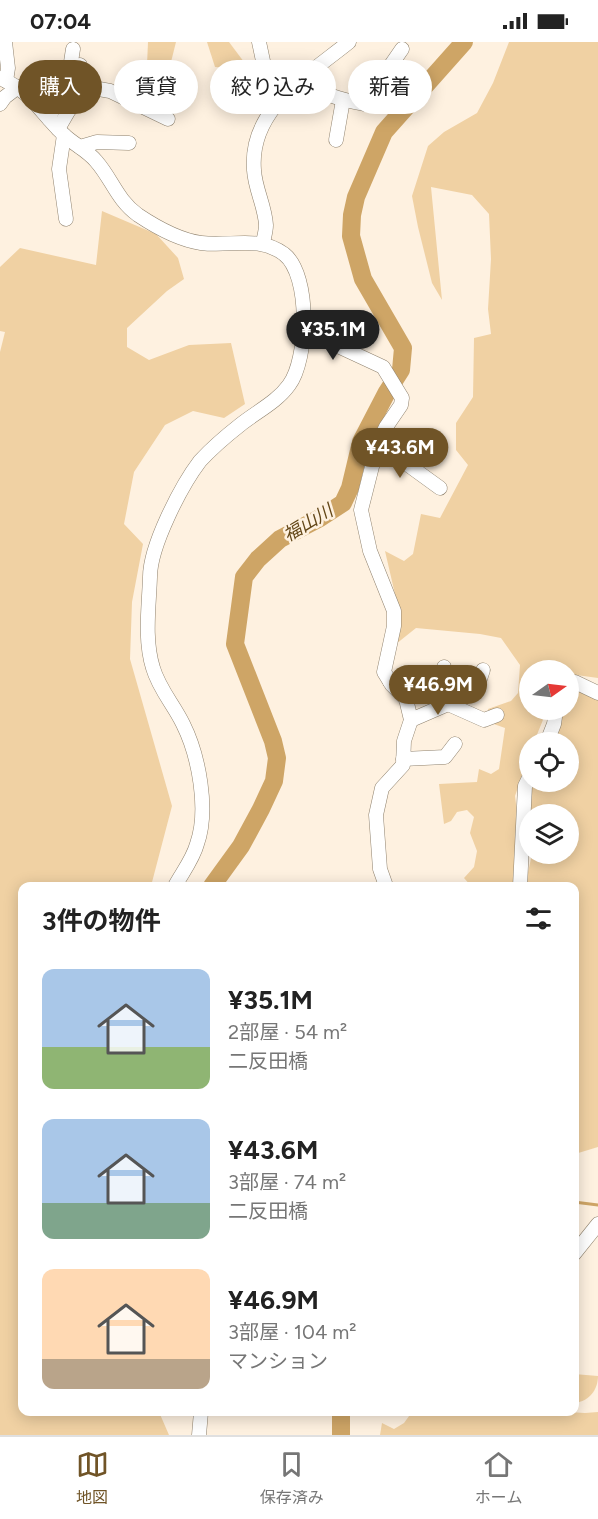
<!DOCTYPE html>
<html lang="ja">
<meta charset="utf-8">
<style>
:root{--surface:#fff;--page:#f6f6f6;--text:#222;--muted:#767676;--line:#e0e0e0;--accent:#705427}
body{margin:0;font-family:Figtree,"Noto Sans JP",sans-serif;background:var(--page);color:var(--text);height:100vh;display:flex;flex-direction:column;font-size:22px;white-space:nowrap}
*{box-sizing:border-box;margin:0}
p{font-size:20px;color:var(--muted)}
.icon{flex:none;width:33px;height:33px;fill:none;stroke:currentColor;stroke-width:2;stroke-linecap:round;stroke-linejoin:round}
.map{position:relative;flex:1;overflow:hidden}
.panel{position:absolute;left:18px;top:840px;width:561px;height:534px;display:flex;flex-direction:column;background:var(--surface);border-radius:12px;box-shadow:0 3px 15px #0003}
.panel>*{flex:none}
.banner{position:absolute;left:18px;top:18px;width:562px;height:54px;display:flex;gap:12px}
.needle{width:39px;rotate:76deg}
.controls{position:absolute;left:519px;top:618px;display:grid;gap:12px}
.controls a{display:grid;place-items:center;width:60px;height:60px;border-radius:50%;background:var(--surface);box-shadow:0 3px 15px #0003;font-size:30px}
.price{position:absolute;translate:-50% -51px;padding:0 14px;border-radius:21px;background:var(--accent);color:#fff;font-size:20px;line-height:39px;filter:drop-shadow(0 2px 3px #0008)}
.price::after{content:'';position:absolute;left:50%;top:36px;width:18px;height:14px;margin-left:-9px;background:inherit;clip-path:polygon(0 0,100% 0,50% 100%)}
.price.active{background:#222;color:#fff}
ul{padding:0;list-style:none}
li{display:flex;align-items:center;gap:18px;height:150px;padding:0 24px}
li span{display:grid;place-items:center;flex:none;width:168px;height:120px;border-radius:12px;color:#555}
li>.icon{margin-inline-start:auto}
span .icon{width:72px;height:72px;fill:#fffc;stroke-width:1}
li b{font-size:26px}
h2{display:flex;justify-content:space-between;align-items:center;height:72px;padding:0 24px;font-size:26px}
.chip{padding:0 21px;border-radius:27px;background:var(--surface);box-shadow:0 3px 15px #0003;font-size:21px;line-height:54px}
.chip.active{background:var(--accent);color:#fff}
.status{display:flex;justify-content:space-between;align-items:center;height:42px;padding:0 30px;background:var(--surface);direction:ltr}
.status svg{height:16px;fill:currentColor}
.menu{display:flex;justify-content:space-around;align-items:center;height:84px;border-top:2px solid var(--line);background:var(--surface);font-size:16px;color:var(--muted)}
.menu a{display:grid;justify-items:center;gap:3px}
.menu .active{color:var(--accent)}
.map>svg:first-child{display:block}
</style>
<div class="status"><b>07:04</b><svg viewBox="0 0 49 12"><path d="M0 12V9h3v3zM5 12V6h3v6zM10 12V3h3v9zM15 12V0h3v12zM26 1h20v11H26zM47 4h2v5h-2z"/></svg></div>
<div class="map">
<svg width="598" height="1393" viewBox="0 0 598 1393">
<rect width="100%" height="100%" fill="#fef1e0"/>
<!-- green -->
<g fill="#f0d1a3">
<polygon points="148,0 176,0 167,36 147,23"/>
<polygon points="207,0 229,0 250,28 215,25"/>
<polygon points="509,0 598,0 598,636 569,632 568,628 530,628 530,668 547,668 534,700 530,700 529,713 515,754 518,778 519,829 513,844 471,844 464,836 474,825 477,809 470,791 474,775 467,768 457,770 451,779 444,782 439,742 477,740 479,727 491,732 499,727 505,686 491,681 488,667 511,659 518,651 520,623 501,596 480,592 416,586 391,606 401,578 385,509 404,519 413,512 421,472 440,476 468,423 456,408 456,381 473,355 474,296 491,292 488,267 491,217 489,172 472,153 431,145 442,258 432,241 418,185 412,154 428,104 444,90 477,71 493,41"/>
<polygon points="102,169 156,192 178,216 184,237 167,249 127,286 127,305 149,318 189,303 231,301 245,362 224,376 193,369 165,383 134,430 124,482 143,502 132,560 130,617 172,764 151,844 22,844 22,1370 159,1370 169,1393 0,1393 0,310 5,290 0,289 0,225 20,206 96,223"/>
<polygon points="572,645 598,646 598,1105 575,1112 574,844 525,844 532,812 568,812 568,772 530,772 527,768 532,740 568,740 568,700 553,700 561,668 568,668 569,648"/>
<path d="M574 1332 598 1334C598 1348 589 1359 575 1361Z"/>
<polygon points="412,1370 568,1370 585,1371 598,1370 598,1393 380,1393 382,1381 394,1387 404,1381"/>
</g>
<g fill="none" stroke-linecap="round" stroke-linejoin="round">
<!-- stream -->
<polyline stroke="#cea566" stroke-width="3" points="574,1160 598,1163"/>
<!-- river -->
<g stroke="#cea566" stroke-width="18">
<polyline points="212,844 241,804 261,767 274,739 277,716 273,699 235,602 244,535 258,517 280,497 320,476 343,461 350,446 361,400 387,350 401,328 403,306 363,237 351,194 352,173 356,155 384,90 464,0"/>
<polyline points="341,1393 341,1370"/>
</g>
<!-- minor casing -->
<g stroke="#8f826e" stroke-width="15">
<g id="minor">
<polyline points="5,0 8,26 6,39"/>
<polyline points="259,0 266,33 288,50"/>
<path d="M0 36C32 50 39 69 63 92 73 102 87 108 96 119 112 137 117 158 138 173 156 185 180 198 201 201 231 205 258 193 284 212 311 233 308 318 289 343 277 360 256 370 240 383 226 394 212 406 200 419 181 444 150 504 150 535 149 565 144 597 153 626 159 647 174 663 183 682 199 714 209 768 197 802 193 817 182 831 175 844"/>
<path d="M302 38C324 53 338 57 364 62L402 7"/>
<polyline points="0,62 5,55 18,45"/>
<polyline points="69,68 80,23"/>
<polyline points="49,77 71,20 73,7"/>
<polyline points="58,87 69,68 86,50 99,47 110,49 168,77"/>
<polyline points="64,93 59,127 66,177"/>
<polyline points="336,98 343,58"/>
<polyline points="80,105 97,100 129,101"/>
<path d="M263 201C264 195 266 189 266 183 265 164 255 147 254 128 249 67 307 34 349 0"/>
<polyline points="304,279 327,299 383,325 402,356 401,363 386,385 378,401 361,468 370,509 394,569 394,584 384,630 392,643 406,657 411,678 404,699 403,723 382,746 376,773 380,827 386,844"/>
<polyline points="378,401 440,446"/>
<polyline points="483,628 480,637 448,662 484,678 497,673"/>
<polyline points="390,640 423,632"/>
<polyline points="568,641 575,640 598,651"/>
<polyline points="411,678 448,662 450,652 444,625"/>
<polyline points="547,700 554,682 556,668"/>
<polyline points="403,717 445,715 455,702"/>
<polyline points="520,844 525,744 530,734"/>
<polyline points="574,1212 598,1182"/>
<polyline points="199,1393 201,1370"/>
</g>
</g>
<!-- minor -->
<use href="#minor" stroke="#fff" stroke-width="14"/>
</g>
<g text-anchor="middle" stroke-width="5" stroke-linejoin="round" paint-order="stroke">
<!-- water labels -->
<g font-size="18" font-style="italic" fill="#634616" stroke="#fef1e0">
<text transform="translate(308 481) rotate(-31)" y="6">福山川</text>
</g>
</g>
</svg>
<div class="controls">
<a><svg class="needle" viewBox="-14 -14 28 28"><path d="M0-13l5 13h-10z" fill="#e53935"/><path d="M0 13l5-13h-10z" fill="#767676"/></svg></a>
<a><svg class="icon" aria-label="locate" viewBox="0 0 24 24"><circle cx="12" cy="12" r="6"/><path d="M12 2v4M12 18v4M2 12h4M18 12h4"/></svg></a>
<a><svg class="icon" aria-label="layers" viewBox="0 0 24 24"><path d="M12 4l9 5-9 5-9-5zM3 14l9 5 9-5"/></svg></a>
</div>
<b class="price active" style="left:333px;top:319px">¥35.1M</b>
<b class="price" style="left:400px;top:437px">¥43.6M</b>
<b class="price" style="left:438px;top:674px">¥46.9M</b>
<div class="banner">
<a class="chip active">購入</a>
<a class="chip">賃貸</a>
<a class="chip">絞り込み</a>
<a class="chip">新着</a>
</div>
<section class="panel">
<h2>3件の物件<svg class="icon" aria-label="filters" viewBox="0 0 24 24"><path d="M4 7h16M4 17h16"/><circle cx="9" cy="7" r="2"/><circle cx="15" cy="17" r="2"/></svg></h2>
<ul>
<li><span style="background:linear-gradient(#a9c7e8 65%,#8fb573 0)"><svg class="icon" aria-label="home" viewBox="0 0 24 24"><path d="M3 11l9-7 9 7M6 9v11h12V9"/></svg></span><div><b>¥35.1M</b><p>2部屋 · 54 m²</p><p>二反田橋</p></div></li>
<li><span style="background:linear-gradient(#a9c7e8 70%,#7fa58c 0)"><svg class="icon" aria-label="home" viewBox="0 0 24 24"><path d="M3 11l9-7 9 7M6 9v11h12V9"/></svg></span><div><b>¥43.6M</b><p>3部屋 · 74 m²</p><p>二反田橋</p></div></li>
<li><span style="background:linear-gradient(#ffd9b3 75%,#b9a48a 0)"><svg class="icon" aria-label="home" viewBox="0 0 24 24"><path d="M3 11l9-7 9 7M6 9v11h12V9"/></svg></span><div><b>¥46.9M</b><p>3部屋 · 104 m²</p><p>マンション</p></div></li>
</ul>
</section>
</div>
<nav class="menu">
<a class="active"><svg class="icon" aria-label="map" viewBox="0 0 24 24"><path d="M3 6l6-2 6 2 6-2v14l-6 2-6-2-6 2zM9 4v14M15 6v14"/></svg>地図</a>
<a><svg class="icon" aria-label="saved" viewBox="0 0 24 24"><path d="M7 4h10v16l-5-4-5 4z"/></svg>保存済み</a>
<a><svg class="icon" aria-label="home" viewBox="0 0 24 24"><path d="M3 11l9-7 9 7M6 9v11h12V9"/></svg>ホーム</a>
</nav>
